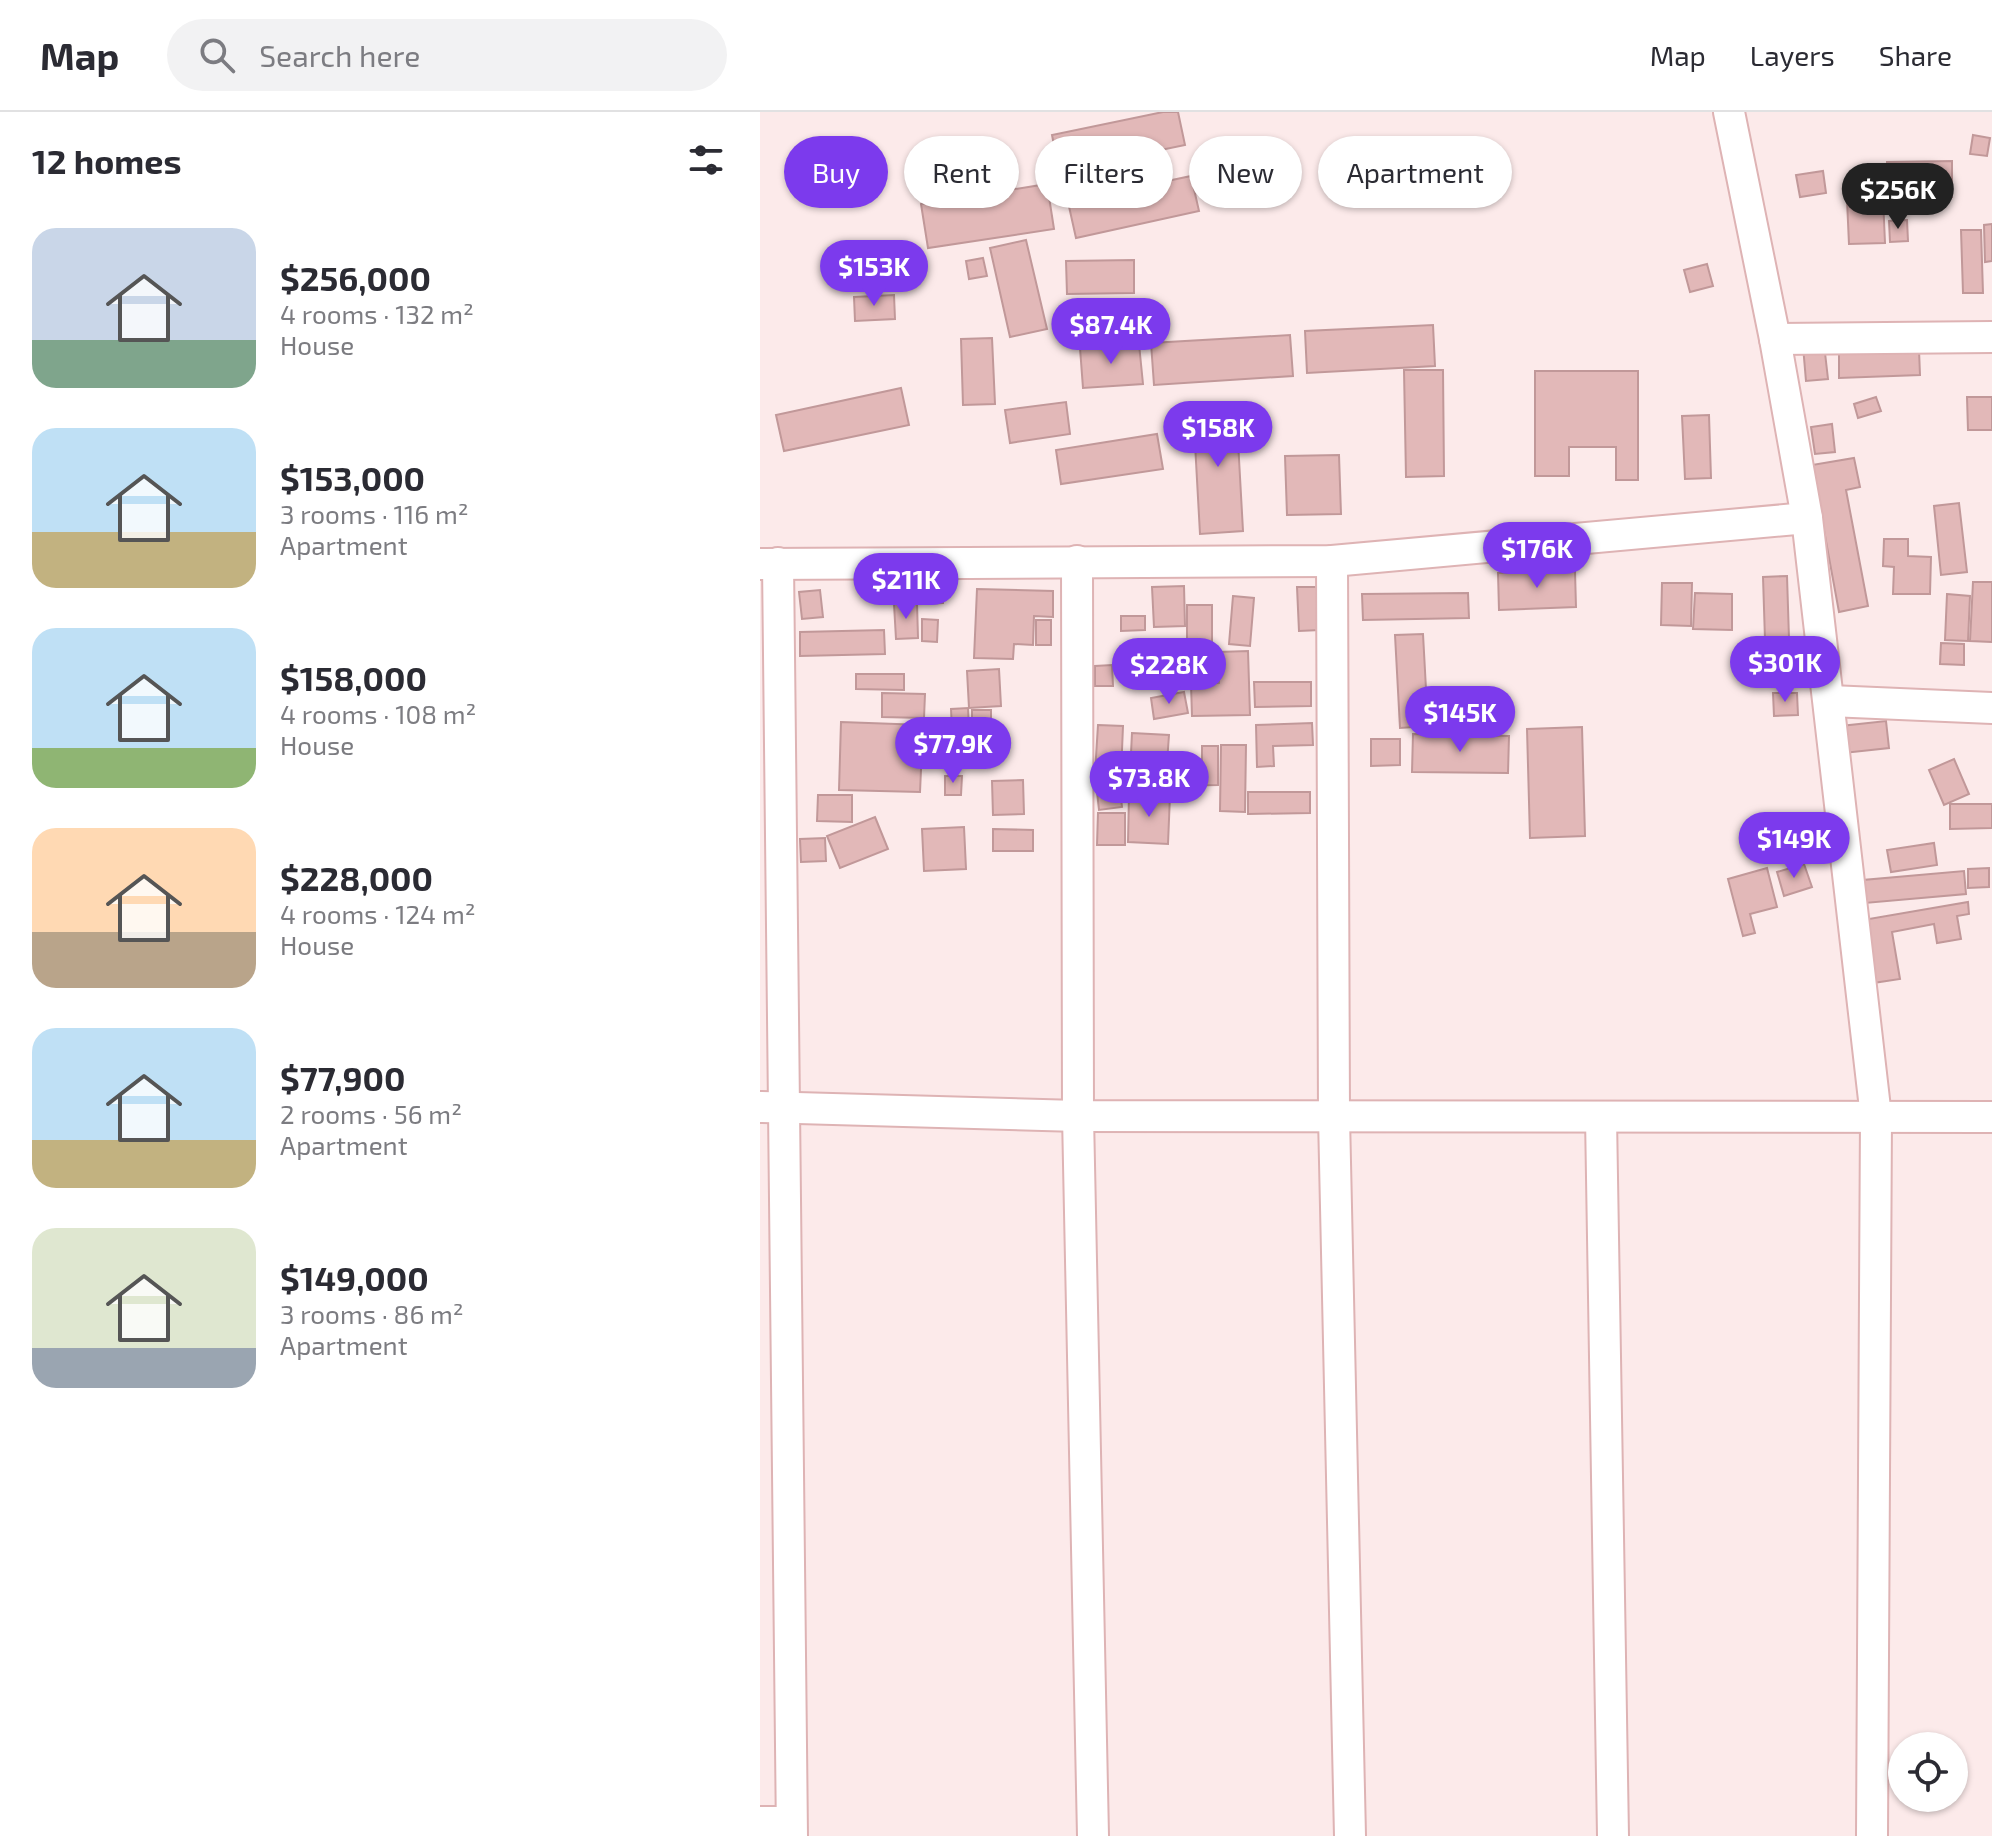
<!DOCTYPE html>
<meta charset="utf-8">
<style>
:root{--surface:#fff;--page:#f2f2f3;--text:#2b2b33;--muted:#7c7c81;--line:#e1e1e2;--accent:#7c3aed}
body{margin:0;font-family:"Exo 2",sans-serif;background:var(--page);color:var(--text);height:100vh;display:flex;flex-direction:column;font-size:30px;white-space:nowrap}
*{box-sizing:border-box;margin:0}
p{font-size:26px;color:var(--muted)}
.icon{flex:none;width:44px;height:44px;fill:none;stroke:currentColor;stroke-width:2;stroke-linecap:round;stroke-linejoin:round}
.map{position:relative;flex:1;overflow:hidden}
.panel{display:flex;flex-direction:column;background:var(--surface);width:760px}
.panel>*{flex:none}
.guide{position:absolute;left:24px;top:24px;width:760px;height:72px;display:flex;gap:16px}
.fabs{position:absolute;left:1128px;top:1620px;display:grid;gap:16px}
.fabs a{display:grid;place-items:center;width:80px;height:80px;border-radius:50%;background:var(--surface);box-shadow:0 2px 6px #0004;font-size:40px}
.price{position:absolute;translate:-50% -68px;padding:0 18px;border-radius:28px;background:var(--accent);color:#fff;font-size:26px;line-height:52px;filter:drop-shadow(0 2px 4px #0008)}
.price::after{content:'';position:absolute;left:50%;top:48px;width:24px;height:18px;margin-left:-12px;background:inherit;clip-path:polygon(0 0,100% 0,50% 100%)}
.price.selected{background:#222;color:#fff}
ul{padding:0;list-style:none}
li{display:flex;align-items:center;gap:24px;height:200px;padding:0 32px}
li span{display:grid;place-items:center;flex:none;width:224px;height:160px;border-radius:24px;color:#555}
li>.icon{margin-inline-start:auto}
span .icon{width:96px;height:96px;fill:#fffc;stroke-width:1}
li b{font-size:34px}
h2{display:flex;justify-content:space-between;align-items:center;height:96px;padding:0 32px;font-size:34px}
.tag{padding:0 28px;border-radius:36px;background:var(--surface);box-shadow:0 2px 6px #0004;font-size:28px;line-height:72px}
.tag.selected{background:var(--accent);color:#fff}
header{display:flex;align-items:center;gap:48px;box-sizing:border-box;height:112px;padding:0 40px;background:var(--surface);border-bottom:2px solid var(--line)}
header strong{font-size:38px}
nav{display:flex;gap:44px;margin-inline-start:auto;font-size:28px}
.search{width:560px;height:72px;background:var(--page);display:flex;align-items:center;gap:20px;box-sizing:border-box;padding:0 28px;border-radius:44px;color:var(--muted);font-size:30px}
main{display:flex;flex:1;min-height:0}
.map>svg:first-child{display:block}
</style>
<header>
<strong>Map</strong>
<div class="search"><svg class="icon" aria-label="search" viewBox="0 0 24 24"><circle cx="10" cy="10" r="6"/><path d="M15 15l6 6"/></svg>Search here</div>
<nav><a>Map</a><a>Layers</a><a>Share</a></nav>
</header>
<main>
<section class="panel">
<h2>12 homes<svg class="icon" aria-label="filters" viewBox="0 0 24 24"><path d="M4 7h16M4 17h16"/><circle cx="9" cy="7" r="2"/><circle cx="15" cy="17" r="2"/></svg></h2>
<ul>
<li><span style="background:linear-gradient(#c9d6e8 70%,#7fa58c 0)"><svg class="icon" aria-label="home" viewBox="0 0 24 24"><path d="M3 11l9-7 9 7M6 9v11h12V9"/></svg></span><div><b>$256,000</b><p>4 rooms · 132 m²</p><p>House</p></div></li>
<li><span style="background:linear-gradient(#bfe0f5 65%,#c2b280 0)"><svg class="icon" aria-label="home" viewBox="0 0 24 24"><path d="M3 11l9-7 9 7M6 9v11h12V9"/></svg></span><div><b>$153,000</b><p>3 rooms · 116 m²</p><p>Apartment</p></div></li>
<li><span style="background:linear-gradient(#bfe0f5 75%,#8fb573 0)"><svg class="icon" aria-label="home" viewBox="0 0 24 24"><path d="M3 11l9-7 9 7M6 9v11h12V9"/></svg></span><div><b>$158,000</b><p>4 rooms · 108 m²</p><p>House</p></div></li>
<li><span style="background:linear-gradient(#ffd9b3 65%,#b9a48a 0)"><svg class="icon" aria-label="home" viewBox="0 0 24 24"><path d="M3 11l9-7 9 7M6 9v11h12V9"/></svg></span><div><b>$228,000</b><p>4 rooms · 124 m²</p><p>House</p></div></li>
<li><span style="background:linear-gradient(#bfe0f5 70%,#c2b280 0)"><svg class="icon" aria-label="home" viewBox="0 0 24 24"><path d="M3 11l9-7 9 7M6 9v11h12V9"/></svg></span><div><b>$77,900</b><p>2 rooms · 56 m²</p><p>Apartment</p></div></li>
<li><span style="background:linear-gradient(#dfe7d0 75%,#9aa5b1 0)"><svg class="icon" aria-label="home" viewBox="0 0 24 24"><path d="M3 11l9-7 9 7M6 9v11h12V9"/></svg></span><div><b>$149,000</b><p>3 rooms · 86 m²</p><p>Apartment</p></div></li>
</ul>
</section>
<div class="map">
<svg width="1232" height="1724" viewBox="0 0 1232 1724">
<rect width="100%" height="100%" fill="#fceaea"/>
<!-- building -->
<g fill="#e2b8b8" stroke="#c19899" stroke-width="2">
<polygon points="403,0 418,0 425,33 299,59 292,23"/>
<polygon points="1213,23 1230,26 1227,44 1210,42"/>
<polygon points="1192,49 1192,85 1127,85 1127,50"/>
<polygon points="1063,59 1066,81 1040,85 1036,63"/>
<polygon points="431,64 439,99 316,126 308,90"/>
<polygon points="287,72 294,117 168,136 161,92"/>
<polygon points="1123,86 1125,131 1089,132 1087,88"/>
<polygon points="1147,108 1148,129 1130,130 1129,109"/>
<polygon points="1232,112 1232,149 1225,150 1224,113"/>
<polygon points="1201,118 1221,118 1223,181 1203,181"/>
<polygon points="266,128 287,217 250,225 230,136"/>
<polygon points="223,146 227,164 209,167 206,149"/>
<polygon points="374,148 374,181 307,182 306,149"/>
<polygon points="947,152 953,174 930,180 924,158"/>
<polygon points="134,183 135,207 95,209 94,185"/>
<polygon points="673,213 675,254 547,261 545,219"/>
<polygon points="530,223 533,264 394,273 391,231"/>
<polygon points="232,226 235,292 203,293 201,227"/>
<polygon points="379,232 383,272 323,276 320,236"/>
<polygon points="1064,232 1068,267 1046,269 1043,234"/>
<polygon points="1159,238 1160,263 1079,266 1079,240"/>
<polygon points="644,258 683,258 684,364 646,365"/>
<polygon points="775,259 878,259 878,368 856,368 856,335 809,335 809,364 775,364"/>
<polygon points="141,276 149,313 24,339 16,303"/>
<polygon points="1116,285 1121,299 1098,306 1094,292"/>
<polygon points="1207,285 1232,285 1232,318 1208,318"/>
<polygon points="306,290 310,322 250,331 245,298"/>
<polygon points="476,293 483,419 440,422 433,295"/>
<polygon points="949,303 951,366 925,367 922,304"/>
<polygon points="1072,312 1075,340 1055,342 1051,315"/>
<polygon points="397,322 403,357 301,372 296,338"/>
<polygon points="579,343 581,402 527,403 525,344"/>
<polygon points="1094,346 1100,375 1086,378 1108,494 1079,500 1052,353"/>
<polygon points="1199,391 1207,460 1181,463 1174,394"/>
<polygon points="1124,427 1148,427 1148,444 1171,445 1170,482 1133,482 1134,455 1123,454"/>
<polygon points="815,459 816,495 739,498 738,461"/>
<polygon points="1027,464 1030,558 1006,559 1003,465"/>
<polygon points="182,470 183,491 158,492 158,471"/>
<polygon points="1213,470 1232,470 1232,530 1210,529"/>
<polygon points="902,471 932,471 931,514 901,513"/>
<polygon points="424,474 425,514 394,515 392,475"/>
<polygon points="537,475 559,475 560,518 539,519"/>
<polygon points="217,477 293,479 293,505 274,504 273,533 254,532 253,547 214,546"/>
<polygon points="60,478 63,505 42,507 39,480"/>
<polygon points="708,481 709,506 603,508 602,482"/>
<polygon points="935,481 972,482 972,518 933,517"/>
<polygon points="1187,482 1210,484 1208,529 1185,528"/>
<polygon points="473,484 494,486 490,534 469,532"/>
<polygon points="157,491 158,526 136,527 134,492"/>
<rect x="427" y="493" width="25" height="41"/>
<polygon points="361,504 385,504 385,518 361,519"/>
<polygon points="162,507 178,508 177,530 162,529"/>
<rect x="276" y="508" width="15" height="25"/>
<polygon points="124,518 125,542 40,544 40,520"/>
<polygon points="663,522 668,614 640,616 635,523"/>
<polygon points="1181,531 1204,532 1204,553 1180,552"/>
<polygon points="488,539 490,603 432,604 431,572 459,571 458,540"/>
<polygon points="352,553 353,574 335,574 335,554"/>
<polygon points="239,557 241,594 209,596 207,559"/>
<polygon points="96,562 144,562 144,578 96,577"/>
<polygon points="494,570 551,570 551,594 495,595"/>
<polygon points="424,580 428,601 394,607 391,586"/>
<polygon points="122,581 165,582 164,606 122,605"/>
<polygon points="1013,581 1037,581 1038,603 1014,604"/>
<polygon points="208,596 209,617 192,618 191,597"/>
<rect x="212" y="598" width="19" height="20"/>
<polygon points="1126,609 1129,636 1084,641 1081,614"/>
<polygon points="81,610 163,613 160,680 79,678"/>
<polygon points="552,611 553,633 513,634 514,654 497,655 496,613"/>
<polygon points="338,613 363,614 361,662 335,661"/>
<polygon points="822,615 825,724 770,726 767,617"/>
<polygon points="372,621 409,623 406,664 370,662"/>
<polygon points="653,622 749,624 748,661 652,660"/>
<polygon points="611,627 640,627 640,653 611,654"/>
<polygon points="461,633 486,633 485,700 460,699"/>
<polygon points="442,634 458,634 458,673 413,674 413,658 442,658"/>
<polygon points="1194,647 1209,682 1184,693 1169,658"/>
<polygon points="185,664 202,664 201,683 185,683"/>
<polygon points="263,668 264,702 233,703 232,669"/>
<polygon points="360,678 362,695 339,698 337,680"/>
<polygon points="488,680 550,680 550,701 488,702"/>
<polygon points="369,682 410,683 408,732 368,730"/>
<polygon points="58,683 92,683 92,710 57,709"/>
<polygon points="1190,692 1232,692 1232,716 1190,717"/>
<polygon points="338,701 365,701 365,733 337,733"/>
<polygon points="115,705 128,737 80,756 67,724"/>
<polygon points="204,715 206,757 164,759 162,717"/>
<polygon points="233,717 273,718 273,739 233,739"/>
<polygon points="65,726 66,749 41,750 40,727"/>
<polygon points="1174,731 1177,753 1131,760 1127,738"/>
<polygon points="1044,752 1052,775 1024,784 1017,760"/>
<polygon points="1007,756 1017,795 990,802 995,821 983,824 968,767"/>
<polygon points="1229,756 1229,775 1208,776 1208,757"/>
<polygon points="1204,759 1206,782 1105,791 1103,768"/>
<polygon points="1208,790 1209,802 1197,804 1201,827 1177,831 1174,812 1132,820 1140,867 1113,871 1103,808"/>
</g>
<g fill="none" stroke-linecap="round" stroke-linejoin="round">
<!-- street casing -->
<g stroke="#deb3b4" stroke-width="34">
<g id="street">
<polyline points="969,0 1015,227 1047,406 1116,1005 1112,1724"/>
<polyline points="1015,227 1232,225"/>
<polyline points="317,449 318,1004 333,1724"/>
<polyline points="572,449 574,1005 590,1724"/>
<polyline points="18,451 32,1724"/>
<polyline points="0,452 572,449 1047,406"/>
<polyline points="1070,589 1232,596"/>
<polyline points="0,995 318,1004 1232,1005"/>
<polyline points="841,1005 853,1724"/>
<polyline points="0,1710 31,1710"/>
</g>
</g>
<!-- street -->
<use href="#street" stroke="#fff" stroke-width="30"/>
</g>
</svg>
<div class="fabs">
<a><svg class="icon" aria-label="locate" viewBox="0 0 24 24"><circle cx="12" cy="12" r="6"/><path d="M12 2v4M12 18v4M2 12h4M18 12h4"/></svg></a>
</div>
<b class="price selected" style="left:1138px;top:119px">$256K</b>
<b class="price" style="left:114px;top:196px">$153K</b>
<b class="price" style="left:351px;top:254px">$87.4K</b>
<b class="price" style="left:458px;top:357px">$158K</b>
<b class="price" style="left:777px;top:478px">$176K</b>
<b class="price" style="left:146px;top:509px">$211K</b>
<b class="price" style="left:1025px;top:592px">$301K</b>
<b class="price" style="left:409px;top:594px">$228K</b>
<b class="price" style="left:700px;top:642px">$145K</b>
<b class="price" style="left:193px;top:673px">$77.9K</b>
<b class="price" style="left:389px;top:707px">$73.8K</b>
<b class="price" style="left:1034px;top:768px">$149K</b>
<div class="guide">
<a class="tag selected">Buy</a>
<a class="tag">Rent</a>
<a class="tag">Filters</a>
<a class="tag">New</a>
<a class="tag">Apartment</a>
</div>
</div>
</main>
